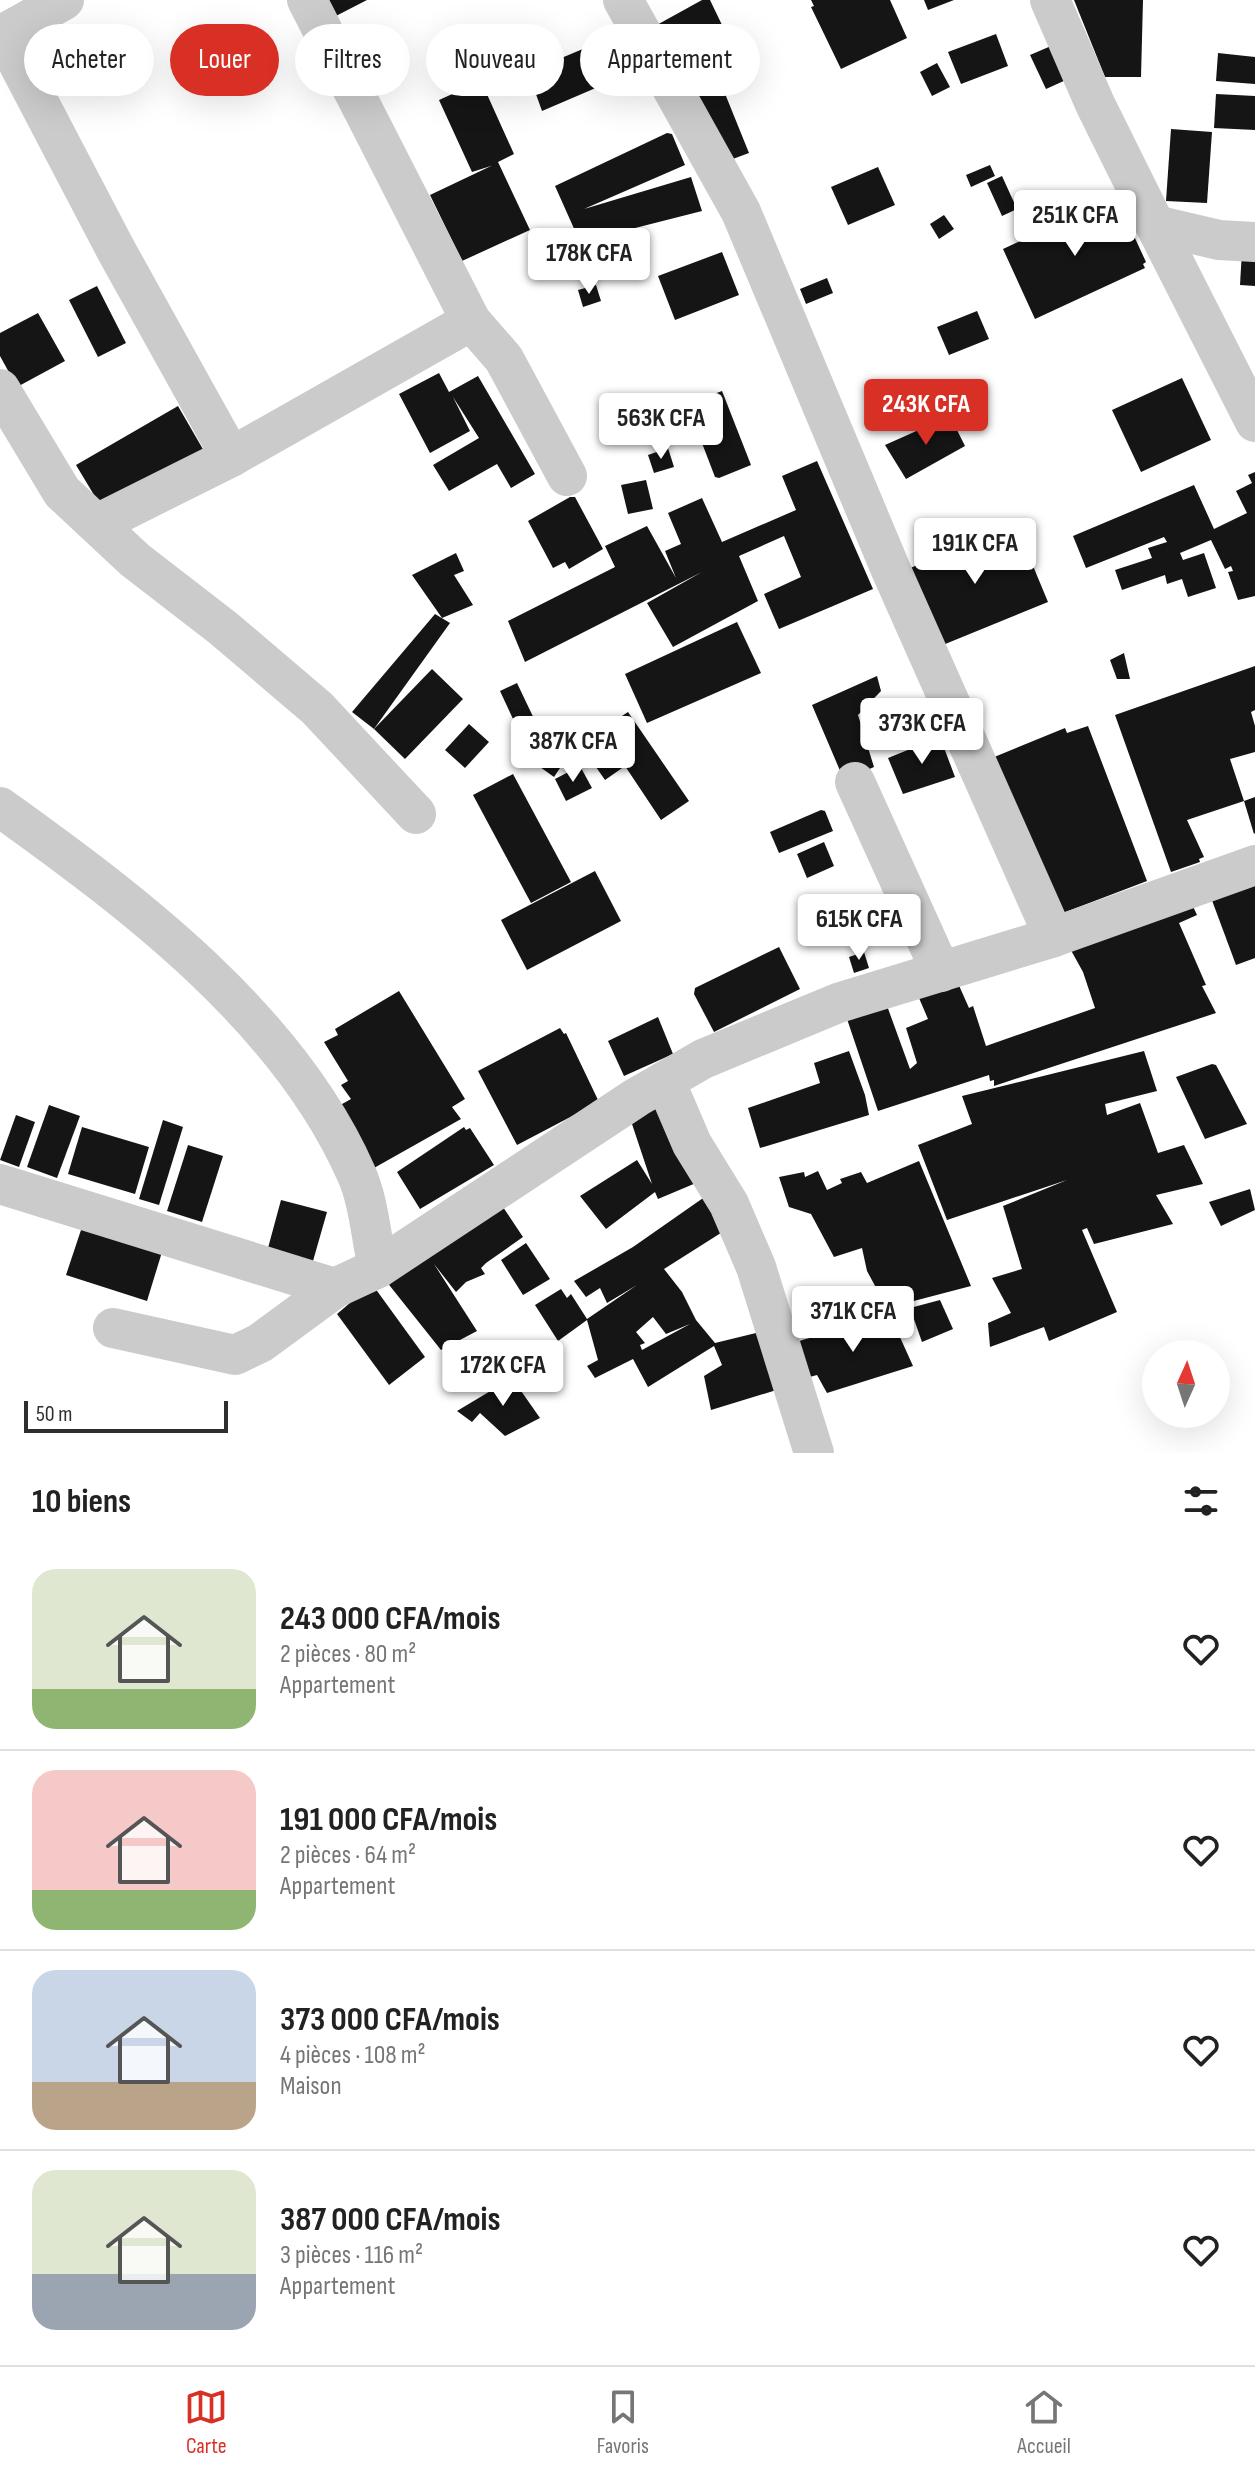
<!DOCTYPE html>
<html lang="fr">
<meta charset="utf-8">
<style>
:root{--surface:#fff;--page:#f6f6f6;--text:#222;--muted:#767676;--line:#e0e0e0;--accent:#d93025}
body{margin:0;font-family:"Sofia Sans Condensed",sans-serif;background:var(--page);color:var(--text);height:100vh;display:flex;flex-direction:column;font-size:30px;white-space:nowrap}
*{box-sizing:border-box;margin:0}
p{font-size:26px;color:var(--muted)}
.icon{flex:none;width:44px;height:44px;fill:none;stroke:currentColor;stroke-width:2;stroke-linecap:round;stroke-linejoin:round}
.map{position:relative;height:1453px;overflow:hidden}
.panel{display:flex;flex-direction:column;background:var(--surface);flex:1}
.panel>*{flex:none}
.hud{position:absolute;left:24px;top:24px;width:800px;height:72px;display:flex;gap:16px}
.needle{width:52px;rotate:3deg}
.controls{position:absolute;left:1142px;top:1340px;display:grid;gap:16px}
.controls a{display:grid;place-items:center;width:88px;height:88px;border-radius:50%;background:var(--surface);box-shadow:0 8px 32px #0002;font-size:40px}
.scale{position:absolute;left:24px;bottom:20px;width:204px;box-sizing:border-box;padding-left:8px;border:4px solid #2e2e2e;border-top:0;font-size:22px;line-height:28px;white-space:nowrap;color:#2e2e2e;-webkit-text-stroke:6px #fff;paint-order:stroke}
.price{position:absolute;translate:-50% -68px;padding:0 18px;border-radius:8px;background:#fff;color:#222;font-size:26px;line-height:52px;filter:drop-shadow(0 2px 4px #0008)}
.price::after{content:'';position:absolute;left:50%;top:48px;width:24px;height:18px;margin-left:-12px;background:inherit;clip-path:polygon(0 0,100% 0,50% 100%)}
.price.selected{background:var(--accent);color:#fff}
ul{padding:0;list-style:none}
li{display:flex;align-items:center;gap:24px;height:200px;padding:0 32px}
li+li{border-top:2px solid var(--line)}
li span{display:grid;place-items:center;flex:none;width:224px;height:160px;border-radius:24px;color:#555}
li>.icon{margin-inline-start:auto}
span .icon{width:96px;height:96px;fill:#fffc;stroke-width:1}
li b{font-size:34px}
h2{display:flex;justify-content:space-between;align-items:center;height:96px;padding:0 32px;font-size:34px}
.tag{padding:0 28px;border-radius:36px;background:var(--surface);box-shadow:0 8px 32px #0002;font-size:28px;line-height:72px}
.tag.selected{background:var(--accent);color:#fff}
.dock{display:flex;justify-content:space-around;align-items:center;height:112px;border-top:2px solid var(--line);background:var(--surface);font-size:22px;color:var(--muted)}
.dock a{display:grid;justify-items:center;gap:4px}
.dock .selected{color:var(--accent)}
.map>svg:first-child{display:block}
</style>
<div class="map">
<svg width="1255" height="1453" viewBox="0 0 1255 1453">
<rect width="100%" height="100%" fill="#fff"/>
<!-- building -->
<g fill="#151515" fill-rule="evenodd">
<polygon points="322,0 367,0 332,18"/>
<polygon points="702,0 710,0 722,25 671,54 655,26"/>
<polygon points="811,0 890,0 907,38 841,69 811,7 814,6"/>
<polygon points="924,0 954,0 928,10"/>
<polygon points="1074,0 1143,0 1141,77 1105,77"/>
<polygon points="621,33 640,69 542,111 528,72"/>
<polygon points="996,34 1008,66 961,84 948,52"/>
<polygon points="1051,46 1066,80 1046,89 1030,55"/>
<polygon points="704,53 709,54 749,153 722,163 681,65"/>
<polygon points="1218,53 1255,57 1255,84 1216,81"/>
<polygon points="937,63 950,87 932,96 920,72"/>
<polygon points="481,81 514,154 498,162 530,230 462,261 430,195 491,166 472,172 439,100"/>
<polygon points="1216,94 1255,96 1255,130 1214,128"/>
<polygon points="1171,129 1212,132 1207,203 1166,201"/>
<polygon points="667,133 672,134 685,165 584,209 691,177 702,211 580,242 555,186"/>
<polygon points="990,165 995,176 971,187 966,175"/>
<polygon points="878,167 895,205 848,225 831,187"/>
<polygon points="1002,176 1017,209 1002,216 987,183"/>
<polygon points="1116,197 1146,262 1143,264 1145,268 1035,319 1003,249"/>
<polygon points="944,215 954,229 939,239 930,224"/>
<polygon points="1242,251 1255,252 1255,286 1240,285"/>
<polygon points="722,252 739,295 675,320 658,276"/>
<polygon points="827,278 833,293 806,304 800,289"/>
<polygon points="596,285 601,301 583,307 578,290"/>
<polygon points="97,286 126,343 98,357 69,300"/>
<polygon points="977,311 989,339 949,355 937,327"/>
<polygon points="38,313 65,361 17,387 0,356 0,333"/>
<polygon points="439,373 449,392 478,376 535,474 511,488 497,464 449,491 433,465 479,438 453,397 470,431 430,453 399,394"/>
<polygon points="1182,378 1211,440 1141,472 1112,410"/>
<polygon points="722,391 751,465 719,478 715,477 687,404"/>
<polygon points="178,406 204,451 103,510 76,465"/>
<polygon points="950,416 965,446 906,479 885,445"/>
<polygon points="668,448 674,467 654,473 648,455"/>
<polygon points="817,461 873,589 779,629 764,594 801,577 784,536 739,556 758,601 673,647 647,603 702,572 525,662 508,621 615,567 605,546 647,526 676,578 665,551 681,544 668,513 702,498 722,542 796,510 782,476"/>
<polygon points="1255,472 1255,596 1238,600 1228,572 1233,571 1231,566 1225,569 1211,540 1180,553 1183,560 1204,553 1216,588 1188,597 1182,579 1167,584 1165,575 1122,590 1115,570 1152,558 1148,548 1167,542 1164,537 1086,568 1073,536 1194,485 1214,529 1247,513 1236,491 1252,483 1248,475"/>
<polygon points="646,480 653,509 628,514 621,485"/>
<polygon points="570,497 575,497 603,549 569,569 565,562 553,568 528,521"/>
<polygon points="1011,525 1016,525 1048,602 933,649 901,572"/>
<polygon points="456,553 464,571 454,575 473,605 442,618 412,575"/>
<polygon points="435,614 450,623 374,729 352,712"/>
<polygon points="737,622 761,673 647,723 625,674"/>
<polygon points="1124,653 1130,679 1117,679 1110,660"/>
<polygon points="1255,666 1255,710 1251,712 1255,726 1255,752 1230,759 1244,801 1187,820 1204,857 1199,859 1200,862 1171,872 1115,715"/>
<polygon points="432,669 463,699 405,759 374,729"/>
<polygon points="877,676 881,691 858,715 874,767 844,780 812,705"/>
<polygon points="517,683 537,725 520,734 500,691"/>
<polygon points="628,712 689,801 661,820 625,766 605,780 580,744"/>
<polygon points="469,724 489,742 465,768 445,750"/>
<polygon points="1088,726 1147,881 1063,913 987,760 1065,728 1067,733"/>
<polygon points="940,737 955,777 903,794 888,758"/>
<polygon points="539,745 564,762 554,777 529,759"/>
<polygon points="580,766 592,788 566,801 555,779"/>
<polygon points="513,774 571,882 531,903 473,795"/>
<polygon points="1255,797 1255,833 1254,834 1244,801"/>
<polygon points="821,810 825,811 833,831 779,853 770,832"/>
<polygon points="824,842 834,866 807,878 797,854"/>
<polygon points="595,871 621,921 527,970 501,920"/>
<polygon points="1255,877 1255,958 1236,965 1210,895"/>
<polygon points="1190,900 1197,915 1179,923 1206,985 1202,986 1216,1013 994,1086 994,1080 990,1081 989,1075 878,1111 846,1016 886,1003 910,1069 917,1063 906,1028 928,1019 919,998 957,981 969,1008 973,1006 986,1046 1095,1008 1083,972 1062,934"/>
<polygon points="779,947 800,989 714,1032 694,994 695,988"/>
<polygon points="864,952 869,968 854,973 849,957"/>
<polygon points="399,991 465,1099 452,1107 461,1119 358,1177 335,1108 351,1099 341,1085 348,1081 324,1042 338,1035 335,1029"/>
<polygon points="658,1017 673,1054 624,1076 608,1041"/>
<polygon points="560,1028 564,1034 566,1033 599,1102 517,1145 478,1071"/>
<polygon points="849,1051 865,1095 869,1115 760,1148 748,1108 820,1083 814,1063"/>
<polygon points="1144,1051 1157,1091 1105,1104 1107,1115 1140,1103 1158,1153 1184,1145 1203,1184 1156,1195 1173,1224 1094,1244 1087,1228 1082,1230 1117,1312 1049,1341 1044,1327 990,1347 988,1323 1011,1313 992,1278 1022,1269 1003,1206 1067,1180 947,1220 918,1145 972,1124 962,1096"/>
<polygon points="1212,1064 1216,1065 1247,1124 1205,1139 1176,1077"/>
<polygon points="661,1096 696,1183 658,1199 655,1192 606,1229 580,1196 637,1160 652,1184 627,1109"/>
<polygon points="49,1105 80,1116 57,1178 27,1167"/>
<polygon points="16,1115 35,1122 19,1167 0,1160"/>
<polygon points="163,1120 183,1127 159,1205 139,1199"/>
<polygon points="82,1127 149,1147 135,1194 68,1174"/>
<polygon points="464,1127 466,1130 470,1128 494,1165 420,1209 397,1172"/>
<polygon points="188,1145 223,1156 202,1222 167,1211"/>
<polygon points="919,1161 971,1286 887,1308 867,1271 862,1248 834,1257 811,1214 789,1207 779,1177 804,1172 805,1177 818,1171 827,1190 842,1183 840,1179 861,1172 867,1183"/>
<polygon points="1250,1189 1255,1210 1221,1226 1209,1202"/>
<path d="M706 1196 724 1231 664 1269 682 1292 696 1320 715 1343 756 1333 783 1388 711 1410 704 1376 722 1365 714 1346 648 1387 633 1359 595 1378 587 1366 598 1360 587 1320 558 1341 535 1305 561 1289 567 1298 571 1294 587 1319 637 1285 607 1303 600 1288 586 1297 574 1281 633 1247ZM653 1317 666 1334 690 1324 642 1350 640 1345 645 1343 636 1332Z"/>
<polygon points="281,1200 327,1212 313,1261 268,1248"/>
<polygon points="499,1201 523,1237 486,1263 481,1268 485,1274 466,1282 456,1292 434,1264 477,1331 441,1350 386,1281"/>
<polygon points="82,1227 162,1252 147,1301 66,1275"/>
<polygon points="526,1243 550,1279 523,1295 501,1260"/>
<polygon points="372,1284 425,1357 389,1385 337,1314"/>
<polygon points="940,1300 953,1329 922,1342 910,1308"/>
<polygon points="890,1315 913,1366 827,1393 817,1375 806,1378 792,1343"/>
<polygon points="512,1378 540,1418 505,1436 480,1413 472,1422 457,1411"/>
</g>
<g fill="none" stroke-linecap="round" stroke-linejoin="round">
<!-- minor -->
<g stroke="#cbcbcb" stroke-width="40">
<polyline points="307,0 471,321 504,359 567,476"/>
<polyline points="623,0 741,212 891,570 1054,937"/>
<polyline points="1050,0 1095,104 1155,225 1219,240 1255,242"/>
<polyline points="3,34 116,250 231,457"/>
<polyline points="0,36 64,0"/>
<polyline points="1155,225 1255,422"/>
<polyline points="0,389 62,492 135,560 223,628 317,708 416,814"/>
<polyline points="97,524 231,457 471,321"/>
<polyline points="855,782 941,972"/>
<path d="M0 807C134 903 288 1019 356 1173 369 1201 371 1238 378 1268"/>
<polyline points="665,1081 692,1144 729,1204 756,1267 814,1453"/>
<polyline points="0,1184 335,1288"/>
<polyline points="113,1328 235,1355 260,1343 335,1288 378,1268 637,1097 703,1059 838,1003 1054,937 1255,865"/>
</g>
</g>
</svg>
<div class="controls">
<a><svg class="needle" viewBox="-14 -14 28 28"><path d="M0-13l5 13h-10z" fill="#e53935"/><path d="M0 13l5-13h-10z" fill="#767676"/></svg></a>
</div>
<div class="scale">50 m</div>
<b class="price" style="left:1075px;top:258px">251K CFA</b>
<b class="price" style="left:589px;top:296px">178K CFA</b>
<b class="price selected" style="left:926px;top:447px">243K CFA</b>
<b class="price" style="left:661px;top:461px">563K CFA</b>
<b class="price" style="left:975px;top:586px">191K CFA</b>
<b class="price" style="left:922px;top:766px">373K CFA</b>
<b class="price" style="left:573px;top:784px">387K CFA</b>
<b class="price" style="left:859px;top:962px">615K CFA</b>
<b class="price" style="left:853px;top:1354px">371K CFA</b>
<b class="price" style="left:503px;top:1408px">172K CFA</b>
<div class="hud">
<a class="tag">Acheter</a>
<a class="tag selected">Louer</a>
<a class="tag">Filtres</a>
<a class="tag">Nouveau</a>
<a class="tag">Appartement</a>
</div>
</div>
<section class="panel">
<h2>10 biens<svg class="icon" aria-label="filters" viewBox="0 0 24 24"><path d="M4 7h16M4 17h16"/><circle cx="9" cy="7" r="2"/><circle cx="15" cy="17" r="2"/></svg></h2>
<ul>
<li><span style="background:linear-gradient(#dfe7d0 75%,#8fb573 0)"><svg class="icon" aria-label="home" viewBox="0 0 24 24"><path d="M3 11l9-7 9 7M6 9v11h12V9"/></svg></span><div><b>243 000 CFA/mois</b><p>2 pièces · 80 m²</p><p>Appartement</p></div><svg class="icon" aria-label="heart" viewBox="0 0 24 24"><path d="M12 20l-8-8c-3-5 5-10 8-4 3-6 11-1 8 4z"/></svg></li>
<li><span style="background:linear-gradient(#f6c9c9 75%,#8fb573 0)"><svg class="icon" aria-label="home" viewBox="0 0 24 24"><path d="M3 11l9-7 9 7M6 9v11h12V9"/></svg></span><div><b>191 000 CFA/mois</b><p>2 pièces · 64 m²</p><p>Appartement</p></div><svg class="icon" aria-label="heart" viewBox="0 0 24 24"><path d="M12 20l-8-8c-3-5 5-10 8-4 3-6 11-1 8 4z"/></svg></li>
<li><span style="background:linear-gradient(#c9d6e8 70%,#b9a48a 0)"><svg class="icon" aria-label="home" viewBox="0 0 24 24"><path d="M3 11l9-7 9 7M6 9v11h12V9"/></svg></span><div><b>373 000 CFA/mois</b><p>4 pièces · 108 m²</p><p>Maison</p></div><svg class="icon" aria-label="heart" viewBox="0 0 24 24"><path d="M12 20l-8-8c-3-5 5-10 8-4 3-6 11-1 8 4z"/></svg></li>
<li><span style="background:linear-gradient(#dfe7d0 65%,#9aa5b1 0)"><svg class="icon" aria-label="home" viewBox="0 0 24 24"><path d="M3 11l9-7 9 7M6 9v11h12V9"/></svg></span><div><b>387 000 CFA/mois</b><p>3 pièces · 116 m²</p><p>Appartement</p></div><svg class="icon" aria-label="heart" viewBox="0 0 24 24"><path d="M12 20l-8-8c-3-5 5-10 8-4 3-6 11-1 8 4z"/></svg></li>
</ul>
</section>
<nav class="dock">
<a class="selected"><svg class="icon" aria-label="map" viewBox="0 0 24 24"><path d="M3 6l6-2 6 2 6-2v14l-6 2-6-2-6 2zM9 4v14M15 6v14"/></svg>Carte</a>
<a><svg class="icon" aria-label="saved" viewBox="0 0 24 24"><path d="M7 4h10v16l-5-4-5 4z"/></svg>Favoris</a>
<a><svg class="icon" aria-label="home" viewBox="0 0 24 24"><path d="M3 11l9-7 9 7M6 9v11h12V9"/></svg>Accueil</a>
</nav>
